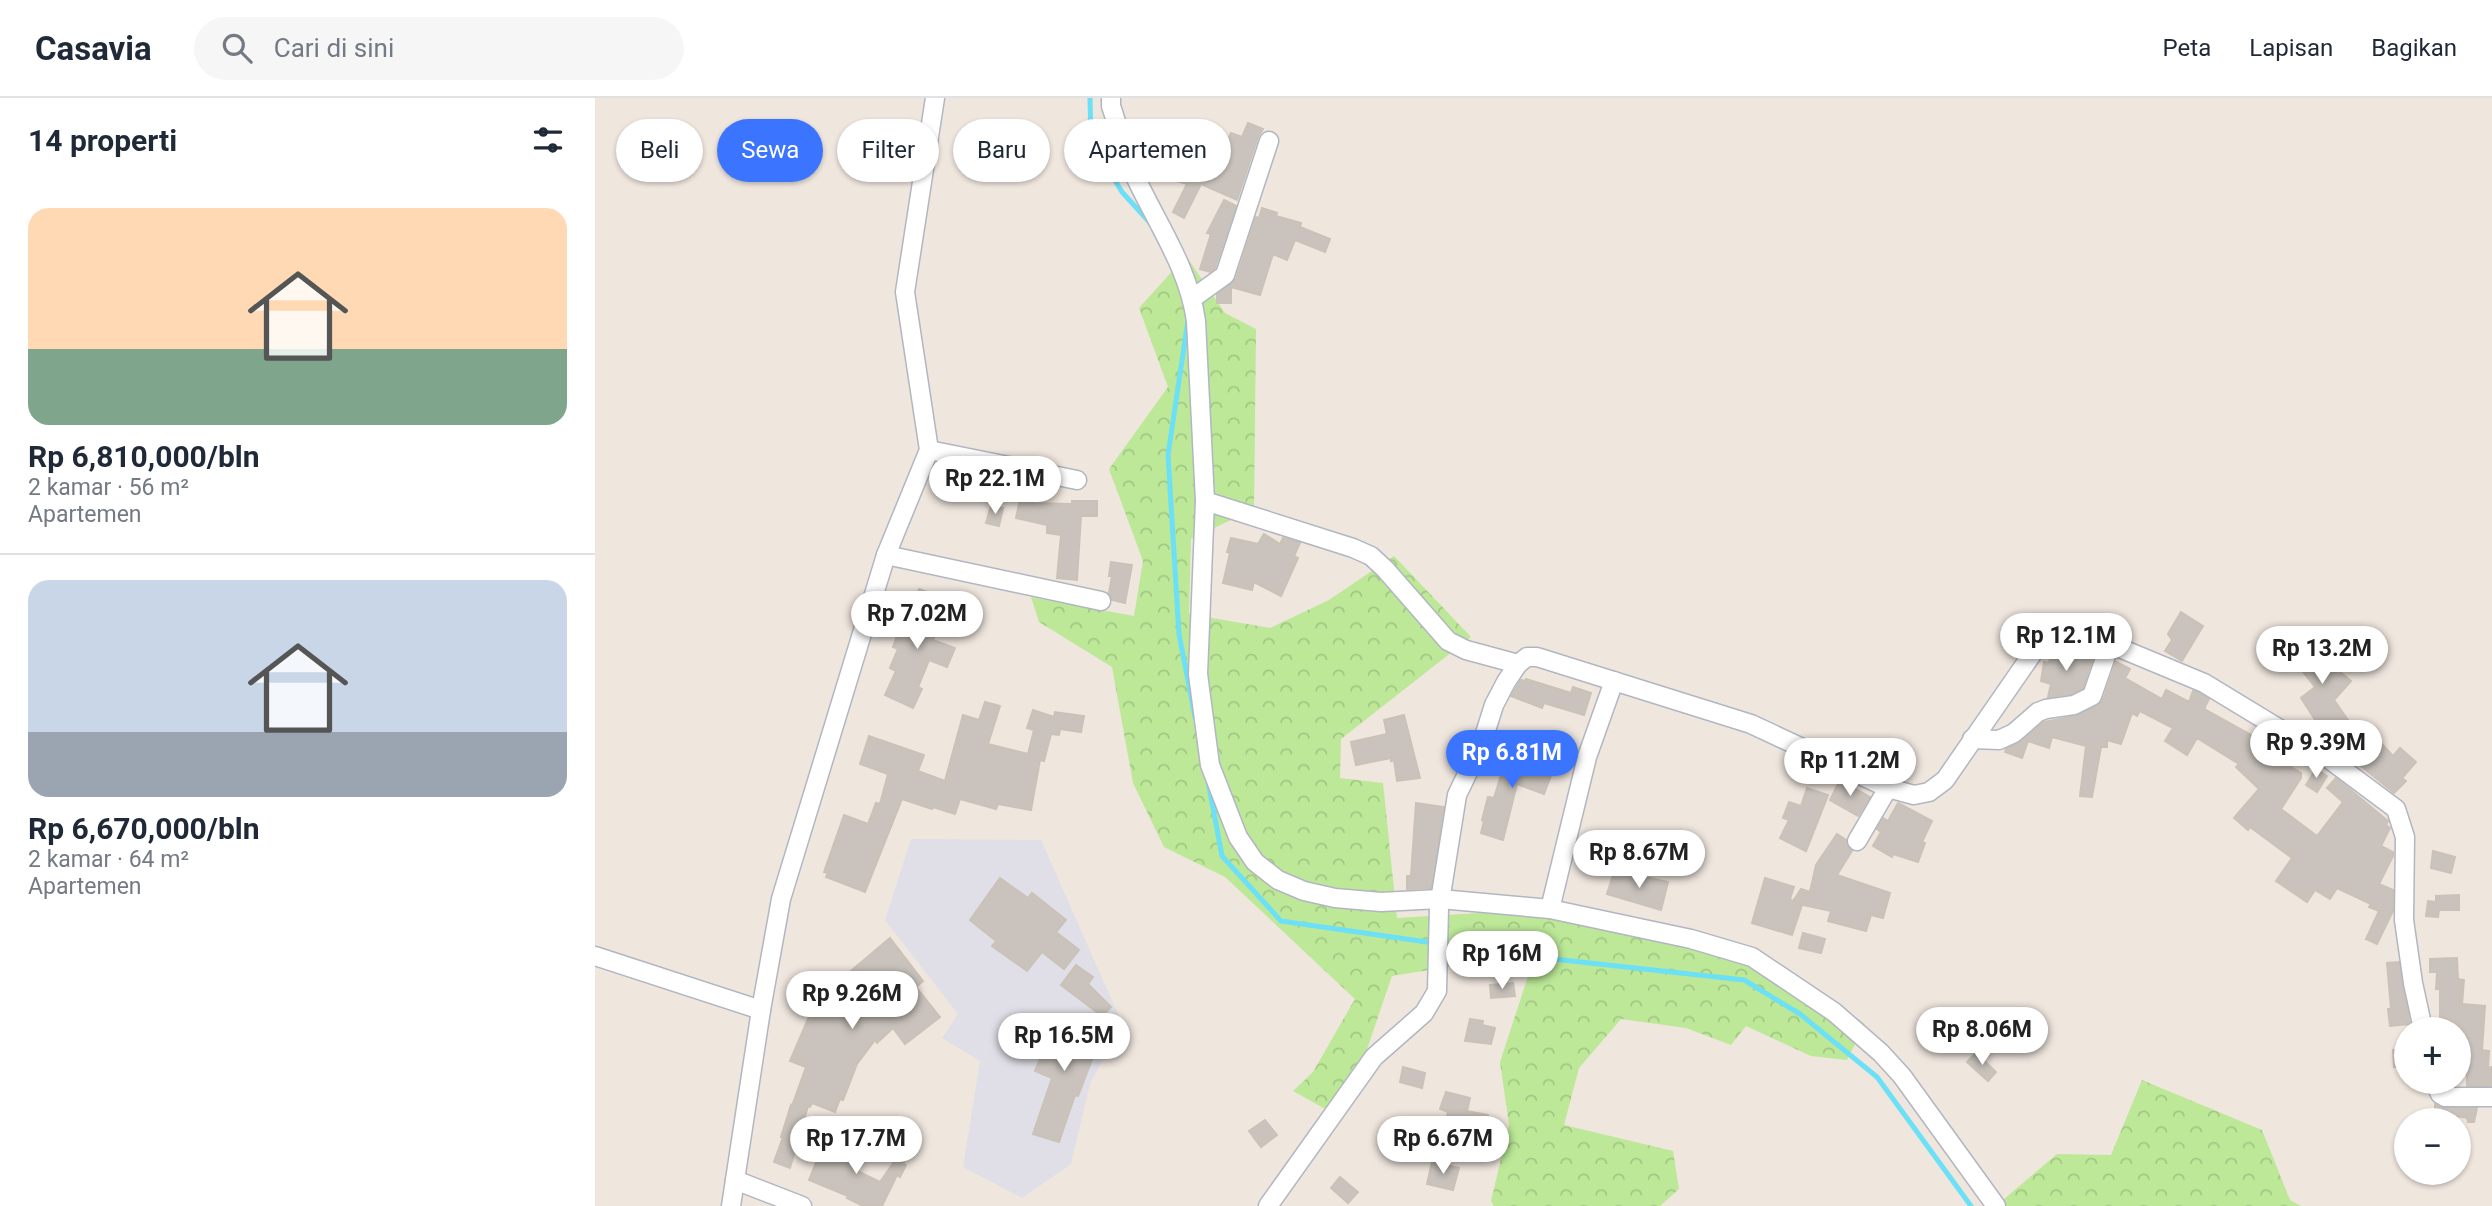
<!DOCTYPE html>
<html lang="id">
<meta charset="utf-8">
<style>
:root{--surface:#fff;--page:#f6f6f7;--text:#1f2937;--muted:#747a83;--line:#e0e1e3;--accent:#3b74ff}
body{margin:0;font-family:Roboto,sans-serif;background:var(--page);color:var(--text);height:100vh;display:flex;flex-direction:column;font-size:26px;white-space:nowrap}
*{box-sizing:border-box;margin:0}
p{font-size:23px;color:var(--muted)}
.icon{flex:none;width:38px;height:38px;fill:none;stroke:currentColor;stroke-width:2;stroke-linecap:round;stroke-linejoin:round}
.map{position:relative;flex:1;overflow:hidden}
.sheet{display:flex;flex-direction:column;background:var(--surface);width:595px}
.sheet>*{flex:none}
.guide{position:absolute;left:21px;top:21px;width:665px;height:63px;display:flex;gap:14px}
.controls{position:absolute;left:1799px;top:919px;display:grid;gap:14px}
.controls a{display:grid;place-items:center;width:77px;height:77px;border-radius:50%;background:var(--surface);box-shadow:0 2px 5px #0004;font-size:35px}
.price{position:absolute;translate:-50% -60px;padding:0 16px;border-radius:24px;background:#fff;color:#222;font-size:23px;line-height:46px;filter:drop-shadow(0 2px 4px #0008)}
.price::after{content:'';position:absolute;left:50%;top:42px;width:21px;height:16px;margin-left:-10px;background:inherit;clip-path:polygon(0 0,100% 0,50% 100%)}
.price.active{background:var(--accent);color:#fff}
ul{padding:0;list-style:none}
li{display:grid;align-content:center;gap:14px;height:371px;padding:0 28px}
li+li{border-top:2px solid var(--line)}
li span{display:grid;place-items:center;height:217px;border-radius:21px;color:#555}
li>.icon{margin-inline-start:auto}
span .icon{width:126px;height:126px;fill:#fffc;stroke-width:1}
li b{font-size:30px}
h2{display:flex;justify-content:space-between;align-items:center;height:84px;padding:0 28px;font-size:30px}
.tag{padding:0 24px;border-radius:32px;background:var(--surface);box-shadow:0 2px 5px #0004;font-size:24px;line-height:63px}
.tag.active{background:var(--accent);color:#fff}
header{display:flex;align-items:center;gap:42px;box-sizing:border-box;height:98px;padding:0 35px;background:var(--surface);border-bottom:2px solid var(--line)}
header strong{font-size:33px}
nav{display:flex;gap:38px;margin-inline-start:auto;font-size:24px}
.search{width:490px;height:63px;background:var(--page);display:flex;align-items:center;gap:18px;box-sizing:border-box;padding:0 24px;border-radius:38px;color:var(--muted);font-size:26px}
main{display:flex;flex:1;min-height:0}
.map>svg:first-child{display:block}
</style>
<header>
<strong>Casavia</strong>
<div class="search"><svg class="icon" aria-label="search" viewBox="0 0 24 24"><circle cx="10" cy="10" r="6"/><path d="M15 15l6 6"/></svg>Cari di sini</div>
<nav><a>Peta</a><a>Lapisan</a><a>Bagikan</a></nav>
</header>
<main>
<section class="sheet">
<h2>14 properti<svg class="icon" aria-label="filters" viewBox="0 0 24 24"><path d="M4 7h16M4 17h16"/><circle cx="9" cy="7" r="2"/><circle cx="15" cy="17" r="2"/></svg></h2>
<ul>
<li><span style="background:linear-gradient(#ffd9b3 65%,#7fa58c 0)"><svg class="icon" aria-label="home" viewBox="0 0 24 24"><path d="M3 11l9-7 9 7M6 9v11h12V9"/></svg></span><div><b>Rp 6,810,000/bln</b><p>2 kamar · 56 m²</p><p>Apartemen</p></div></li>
<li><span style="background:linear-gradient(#c9d6e8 70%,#9aa5b1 0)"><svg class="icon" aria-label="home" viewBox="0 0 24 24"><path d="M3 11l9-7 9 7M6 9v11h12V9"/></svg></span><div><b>Rp 6,670,000/bln</b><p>2 kamar · 64 m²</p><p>Apartemen</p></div></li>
</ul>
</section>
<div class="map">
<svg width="1897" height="1108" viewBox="0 0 1897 1108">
<defs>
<pattern id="forest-crowns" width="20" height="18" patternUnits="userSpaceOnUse" patternTransform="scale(1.75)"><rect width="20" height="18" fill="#bce898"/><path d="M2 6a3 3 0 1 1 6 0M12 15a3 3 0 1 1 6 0" fill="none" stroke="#a2c783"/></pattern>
</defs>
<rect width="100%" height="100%" fill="#efe6de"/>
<!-- industrial -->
<polygon fill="#e0dfe7" points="316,741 446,742 527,925 495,986 476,1066 427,1100 368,1069 385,963 347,940 363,916 290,822"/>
<!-- forest -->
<g fill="url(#forest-crowns)">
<polygon points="591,158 630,215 661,231 659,411 596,441 594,516 675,530 734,502 799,458 876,539 746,641 745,680 788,685 802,820 900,814 1004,812 1072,832 1199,877 1270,926 1252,962 1216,958 1151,928 1136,947 1091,930 1026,921 984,970 969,1027 1078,1053 1084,1091 1065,1108 899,1108 896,1103 914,1027 905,964 938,863 859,868 797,878 748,1021 698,993 718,974 760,901 630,779 569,749 538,685 517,569 444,524 436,499 539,518 548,463 514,371 573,289 544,210"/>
<polygon points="1547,982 1667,1032 1695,1102 1706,1108 1412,1108 1408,1102 1462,1056 1516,1057"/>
</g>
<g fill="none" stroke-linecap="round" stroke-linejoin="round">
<!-- stream -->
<g stroke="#6ce0f6" stroke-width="5">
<polyline points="495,0 496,42 527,94 557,127"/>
<polyline points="593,222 573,357 584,536 600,619"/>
<polyline points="613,683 627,758 686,823 922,857 1149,882 1205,916 1282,979 1376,1108"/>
</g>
</g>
<!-- building -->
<g fill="#cac3bd" stroke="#cbc2b7" stroke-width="2">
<polygon points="653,25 668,31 663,39 642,102 606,86 589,120 578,114 592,86 579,82 580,79 561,74 563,67 547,60 552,46 616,68 622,53 627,55 636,35 647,39"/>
<polygon points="629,102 641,108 620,170 615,174 605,171 616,136 612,135"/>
<polygon points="667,110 682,115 681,118 706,125 705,129 735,141 730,154 700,142 692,162 678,156 665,197 636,189 636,205 622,205 622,197 641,181 661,119 664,120"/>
<polygon points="426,397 439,400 438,405 477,406 477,403 502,403 502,418 486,418 482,482 462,480 466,437 452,435 452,427 421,420"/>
<polygon points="396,407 408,410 404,428 391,425"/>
<polygon points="669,436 685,446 688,440 705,445 699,458 703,460 686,498 659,484 657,492 628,485 635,455 632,454 636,440 663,446"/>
<polygon points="516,464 537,467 530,505 517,502 514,495 517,478 514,478"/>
<polygon points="324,491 343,498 336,517 346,521 338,542 360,550 352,569 334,562 323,589 327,591 318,610 290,597 301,573 295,570 303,551 298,549 305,529 310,531"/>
<polygon points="1586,514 1608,528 1587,563 1570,553 1577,542 1573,536"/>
<polygon points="1717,537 1733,559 1730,561 1756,583 1739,602 1755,625 1732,640 1706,600 1720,589 1693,555"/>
<polygon points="1677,542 1687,552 1676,563 1665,553"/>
<polygon points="1457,553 1494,561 1495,555 1499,556 1488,590 1476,596 1453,599 1456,586 1446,583 1449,564 1454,565"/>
<polygon points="1521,564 1535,571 1530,580 1567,601 1571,592 1594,604 1598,593 1604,595 1614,601 1609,611 1658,638 1670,647 1666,651 1706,675 1706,680 1686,711 1722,738 1748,704 1732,690 1741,680 1793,723 1791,727 1795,730 1786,748 1798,754 1798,758 1784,786 1798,792 1798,813 1782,846 1771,841 1784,813 1774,809 1776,806 1742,790 1735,801 1720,792 1712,804 1681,783 1697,760 1655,729 1653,732 1639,720 1664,691 1641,669 1644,666 1602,640 1592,657 1570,643 1578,630 1545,613 1542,618 1537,615 1526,646 1512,642 1512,649 1506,649 1497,699 1485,698 1491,648 1457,639 1454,650 1433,643 1427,660 1410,654 1411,651 1426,644 1449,624 1481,618 1503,608 1508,602"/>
<polygon points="931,581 976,595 978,589 996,595 989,617 949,605 947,610 916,598 926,582 930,583"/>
<polygon points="390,604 405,608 393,646 433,656 439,632 432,630 438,612 459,619 460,614 489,618 486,634 465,631 464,637 456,636 449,663 445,662 436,712 403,706 401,711 365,701 360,716 338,709 337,711 307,701 270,794 231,779 233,775 229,774 249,717 273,726 281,705 285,706 293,676 265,666 274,638 329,657 323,673 350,683 368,617 384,622"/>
<polygon points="809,617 825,680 802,683 799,662 796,663 796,660 761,667 756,644 792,636 789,622"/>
<polygon points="1784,643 1798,658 1805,650 1821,664 1807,680 1811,683 1799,695 1761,664"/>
<polygon points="916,644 928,647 924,663 958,672 949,696 922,686 908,742 886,735 889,723 887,722 893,699 899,700"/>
<polygon points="1721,671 1732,678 1722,694 1711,687"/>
<polygon points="1245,682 1275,699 1263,718 1235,702"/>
<polygon points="1212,690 1233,697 1211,753 1185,740 1194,722 1188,720 1194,704 1206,708"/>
<polygon points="821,705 849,709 836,790 812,791 812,778 816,778"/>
<polygon points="1303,705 1337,723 1327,744 1330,745 1323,764 1298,756 1297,759 1278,748 1286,734 1282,731 1288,720 1293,723"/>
<polygon points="1242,736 1251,742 1253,749 1257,753 1242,777 1295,795 1288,820 1276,817 1271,833 1233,823 1236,813 1204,806 1207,807 1197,837 1157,825 1170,780 1199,789 1195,801 1198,803 1206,791 1215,794 1221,767"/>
<polygon points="1838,753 1860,759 1856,775 1836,770"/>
<polygon points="1019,774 1044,781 1045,778 1073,784 1066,812 1012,796"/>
<polygon points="405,780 433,800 437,795 471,822 461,834 484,852 469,871 447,854 432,873 397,848 401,843 375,822"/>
<polygon points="1864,797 1864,812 1844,812 1843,819 1831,818 1833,803 1841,804 1841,798"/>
<polygon points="1208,835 1230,841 1226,855 1204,850"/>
<polygon points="295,840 328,883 321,889 345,919 310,946 298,930 282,945 280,942 262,966 248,1002 245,1001 240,1014 217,1005 215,1009 213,1008 195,1070 179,1064 188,1039 186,1039 196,1007 197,1008 211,969 195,963 219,907 210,904 215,888 237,895 242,876 250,878"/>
<polygon points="1862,860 1863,881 1869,882 1867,906 1890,908 1887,952 1894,953 1893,970 1897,969 1897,988 1872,988 1872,961 1864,960 1866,930 1845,928 1845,891 1841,891 1842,874 1835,874 1835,861"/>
<polygon points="1804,864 1815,926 1795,928 1793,911 1796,911 1792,865"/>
<polygon points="481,867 498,879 493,886 516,909 507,918 466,887"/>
<polygon points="918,885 920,898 896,900 895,887"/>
<polygon points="463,918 507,935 483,998 480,997 464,1044 438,1036 457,980 440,973"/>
<polygon points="875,921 888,923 887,927 900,930 896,946 870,943"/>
<polygon points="1811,951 1811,968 1799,969 1798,952"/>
<polygon points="1381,955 1401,974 1393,983 1372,964"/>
<polygon points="808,969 830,975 827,990 805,984"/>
<polygon points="851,994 875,1000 872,1013 893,1017 888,1041 904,1043 903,1056 878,1054 877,1058 864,1055 868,1039 848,1033 853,1014 845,1011"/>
<polygon points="1840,1006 1850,1010 1882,1010 1879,1024 1873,1024 1872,1020 1840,1014"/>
<polygon points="670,1022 682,1037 666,1049 654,1033"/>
<polygon points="264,1034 275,1039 260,1072 285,1084 303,1058 310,1062 308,1065 311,1067 305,1079 302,1077 287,1108 268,1108 252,1100 253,1098 214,1082 225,1055 248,1065"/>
<polygon points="837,1064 864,1070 858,1092 832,1086"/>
<polygon points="745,1079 763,1094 753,1105 736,1090"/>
</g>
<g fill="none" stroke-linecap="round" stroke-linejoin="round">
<!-- minor casing -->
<g stroke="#b2b6c1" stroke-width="21">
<g id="minor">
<path d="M516 0V8C522 25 526 43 532 60 554 115 593 164 601 223L610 403 603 576 615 667 643 739 660 764 683 782 709 793 740 800 786 804 845 801 955 811 1096 841 1157 859 1239 914 1286 955 1307 978 1401 1108"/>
<polyline points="598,200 630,177 674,43"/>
<polyline points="334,352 482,382"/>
<polyline points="610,403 758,450 776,458 790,471 853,543 871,552 923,566"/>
<polyline points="291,457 506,503"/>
<polyline points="1377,641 1404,642 1419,635 1443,614 1451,611 1479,607 1497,598 1515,546"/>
<polyline points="1262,743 1293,690"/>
<polyline points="955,811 992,659 1019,583"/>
<polyline points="0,858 166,912"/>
<polyline points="1840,984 1845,996 1850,999 1897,999"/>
<polyline points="140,1082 207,1108"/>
<polyline points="136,1108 166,912 186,801 291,457 334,352 310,194 340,0"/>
<polyline points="673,1108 779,959 829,915 842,893 844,809 862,697 887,645 899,607 911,584 923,566 932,559 942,559 1156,626 1293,690 1319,697 1334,694 1350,682 1451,536 1464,530 1479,531 1609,585 1734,661 1801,711 1810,739 1809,822 1818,885 1828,931"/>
</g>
</g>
<!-- minor -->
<use href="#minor" stroke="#fff" stroke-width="18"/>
</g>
</svg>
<div class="controls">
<a>+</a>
<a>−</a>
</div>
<b class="price" style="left:400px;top:418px">Rp 22.1M</b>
<b class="price" style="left:322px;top:553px">Rp 7.02M</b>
<b class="price" style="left:1471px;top:575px">Rp 12.1M</b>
<b class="price" style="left:1727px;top:588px">Rp 13.2M</b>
<b class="price" style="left:1721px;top:682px">Rp 9.39M</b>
<b class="price active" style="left:917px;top:692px">Rp 6.81M</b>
<b class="price" style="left:1255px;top:700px">Rp 11.2M</b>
<b class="price" style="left:1044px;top:792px">Rp 8.67M</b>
<b class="price" style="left:907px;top:893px">Rp 16M</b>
<b class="price" style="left:257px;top:933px">Rp 9.26M</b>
<b class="price" style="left:1387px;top:969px">Rp 8.06M</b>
<b class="price" style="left:469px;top:975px">Rp 16.5M</b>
<b class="price" style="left:261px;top:1078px">Rp 17.7M</b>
<b class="price" style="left:848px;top:1078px">Rp 6.67M</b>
<div class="guide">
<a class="tag">Beli</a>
<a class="tag active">Sewa</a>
<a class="tag">Filter</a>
<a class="tag">Baru</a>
<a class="tag">Apartemen</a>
</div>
</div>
</main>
